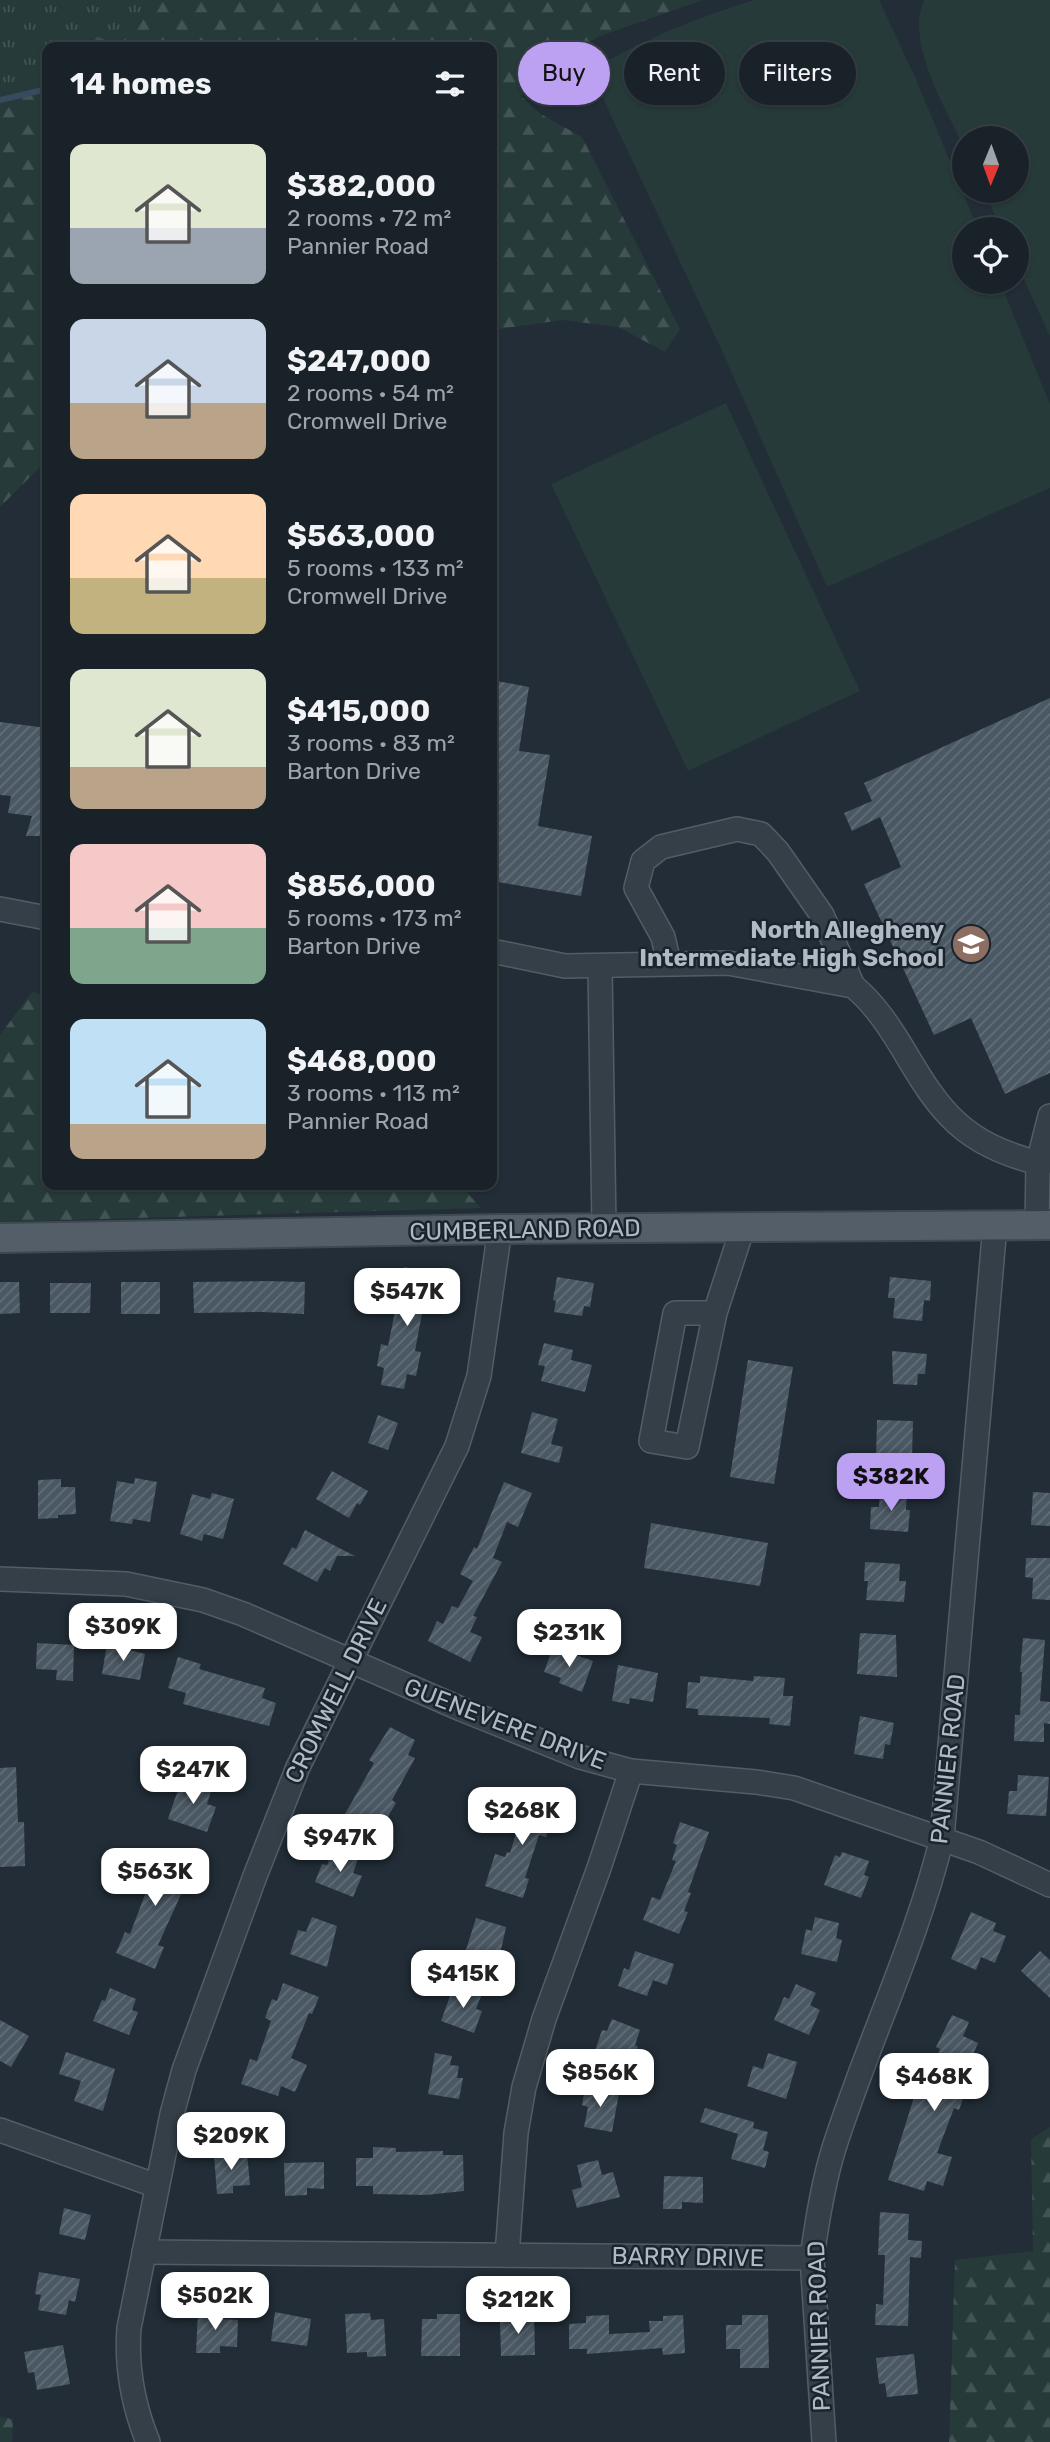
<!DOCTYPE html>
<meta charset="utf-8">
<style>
:root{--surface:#1a2229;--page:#232a31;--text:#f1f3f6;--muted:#9fa4a8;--line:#383f46;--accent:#bca0f2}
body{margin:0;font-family:Rubik,sans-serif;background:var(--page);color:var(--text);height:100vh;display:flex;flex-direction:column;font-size:26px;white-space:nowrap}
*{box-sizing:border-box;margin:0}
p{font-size:23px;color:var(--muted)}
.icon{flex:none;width:38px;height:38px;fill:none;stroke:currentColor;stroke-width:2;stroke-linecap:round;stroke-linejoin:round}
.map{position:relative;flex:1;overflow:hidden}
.drawer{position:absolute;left:42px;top:42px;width:455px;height:1148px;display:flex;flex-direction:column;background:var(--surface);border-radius:14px;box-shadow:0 2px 5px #0004,0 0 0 2px var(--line)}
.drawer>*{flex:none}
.banner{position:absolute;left:518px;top:42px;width:427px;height:63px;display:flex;gap:14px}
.needle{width:46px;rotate:181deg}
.tools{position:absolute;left:952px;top:126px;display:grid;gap:14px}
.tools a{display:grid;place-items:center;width:77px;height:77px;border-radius:50%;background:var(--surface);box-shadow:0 2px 5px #0004,0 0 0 2px var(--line);font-size:35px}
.price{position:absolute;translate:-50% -60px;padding:0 16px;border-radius:14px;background:#fff;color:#222;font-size:23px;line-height:46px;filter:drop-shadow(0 2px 4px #0008)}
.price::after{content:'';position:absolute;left:50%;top:42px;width:21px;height:16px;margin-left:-10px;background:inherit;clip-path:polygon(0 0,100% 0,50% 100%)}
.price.on{background:var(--accent);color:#111}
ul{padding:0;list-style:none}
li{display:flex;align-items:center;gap:21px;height:175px;padding:0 28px}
li span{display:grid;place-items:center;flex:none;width:196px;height:140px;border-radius:14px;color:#555}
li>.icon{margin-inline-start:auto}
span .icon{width:84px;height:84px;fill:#fffc;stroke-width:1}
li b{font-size:30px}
h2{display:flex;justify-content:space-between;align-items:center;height:84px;padding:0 28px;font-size:30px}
.pill{padding:0 24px;border-radius:32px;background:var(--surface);box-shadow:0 2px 5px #0004,0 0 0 2px var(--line);font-size:24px;line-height:63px}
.pill.on{background:var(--accent);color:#111}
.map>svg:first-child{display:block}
</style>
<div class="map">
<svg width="1050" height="2442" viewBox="0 0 1050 2442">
<defs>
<pattern id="grass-tufts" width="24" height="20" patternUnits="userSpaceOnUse" patternTransform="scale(1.75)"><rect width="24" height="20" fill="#253a39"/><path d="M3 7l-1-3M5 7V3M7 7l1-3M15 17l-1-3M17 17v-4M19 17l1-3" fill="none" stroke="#425454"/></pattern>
<pattern id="forest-firs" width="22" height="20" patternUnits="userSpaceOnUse" patternTransform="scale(1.75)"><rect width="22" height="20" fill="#253a39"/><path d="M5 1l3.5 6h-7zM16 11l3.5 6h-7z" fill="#425454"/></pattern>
<pattern id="building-hatch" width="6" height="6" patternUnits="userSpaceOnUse" patternTransform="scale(1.75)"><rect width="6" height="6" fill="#4a5863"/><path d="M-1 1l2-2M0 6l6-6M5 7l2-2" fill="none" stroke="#626e78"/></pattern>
</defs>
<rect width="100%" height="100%" fill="#222d37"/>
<!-- grass -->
<polygon fill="url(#grass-tufts)" points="0,0 147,0 140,22 117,47 47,47 47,87 10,97 0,103"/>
<!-- forest -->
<g fill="url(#forest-firs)">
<polygon points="147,0 703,0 603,35 557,58 532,76 521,96 539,113 582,137 680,329 665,352 618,327 563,320 492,330 492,47 117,47 140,22"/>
<polygon points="47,87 47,460 0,507 0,103 10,97"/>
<polygon points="32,992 47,996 47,1185 460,1185 481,1208 0,1222 0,1035"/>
<polygon points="1050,2127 1050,2442 949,2442 955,2260 1033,2251 1031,2139"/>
<polygon points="0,2417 13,2419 12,2442 0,2442"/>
</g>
<!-- pitch -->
<g fill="#253a39">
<path d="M754 0H879L916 79 978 229H964V282H1000L1050 404V488L827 587 722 351 590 71C641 40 698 17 754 0Z"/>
<path d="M924 0H1050V337L1017 264V229H1001L984 191H1017V138H964V148C947 110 918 65 919 21 919 14 922 7 924 0Z"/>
<polygon points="726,403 860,691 688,771 551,484"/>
</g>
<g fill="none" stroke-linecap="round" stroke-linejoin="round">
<!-- stream -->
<g stroke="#364b5e" stroke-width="6">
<polyline points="98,40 114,47"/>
<polyline points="0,100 47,89"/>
</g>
</g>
<!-- building -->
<g fill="url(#building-hatch)">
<polygon points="492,680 529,687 519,751 550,755 538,826 592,836 581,896 492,881"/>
<polygon points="1050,698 1050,1073 1005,1094 971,1018 934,1035 864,884 901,867 880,817 852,831 844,813 872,801 864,783"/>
<polygon points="0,722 47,728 47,836 26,836 32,816 8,813 11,796 0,795"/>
<polygon points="404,1267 437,1273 430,1309 423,1308 415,1351 421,1352 416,1376 407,1374 404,1389 381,1385 384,1368 377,1366 381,1344 388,1346"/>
<polygon points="557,1277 594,1283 590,1307 584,1306 582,1316 554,1312 556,1301 553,1300"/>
<polygon points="890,1277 931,1281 930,1301 924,1300 922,1321 893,1318 895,1298 888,1298"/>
<polygon points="266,1281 305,1282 304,1314 262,1312 194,1313 193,1282"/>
<polygon points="0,1282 19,1282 20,1313 0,1314"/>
<rect x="121" y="1282" width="39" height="32"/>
<polygon points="50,1283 91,1283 90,1313 50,1313"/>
<polygon points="544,1343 573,1350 571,1360 592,1365 585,1392 541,1381 545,1366 538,1365"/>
<polygon points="892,1351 927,1354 925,1374 918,1374 917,1385 893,1384"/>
<polygon points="748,1360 793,1367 774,1484 730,1477"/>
<polygon points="532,1412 558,1419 551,1444 563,1447 559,1463 521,1453"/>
<polygon points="378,1415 398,1423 388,1450 368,1443"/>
<polygon points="877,1420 913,1421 912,1458 876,1457"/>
<polygon points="332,1471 368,1491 360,1505 357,1503 349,1518 316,1499"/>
<polygon points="135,1478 157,1482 150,1522 133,1519 132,1524 110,1521 117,1481 134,1484"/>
<polygon points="61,1479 61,1487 75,1487 76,1514 58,1515 58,1518 38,1519 38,1480"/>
<polygon points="504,1482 532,1493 518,1527 507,1522 493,1558 502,1562 473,1616 477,1617 470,1632 482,1637 470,1662 428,1641 437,1621 443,1624 452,1606 458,1608 473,1581 460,1574 474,1547 477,1549"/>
<polygon points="880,1491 907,1493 906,1510 910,1510 908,1532 870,1529 871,1507 879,1507"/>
<polygon points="1033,1492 1050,1493 1050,1526 1031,1525"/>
<polygon points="212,1493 234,1499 223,1539 204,1534 202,1541 180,1534 192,1494 210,1499"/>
<polygon points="651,1523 768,1543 760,1586 644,1568"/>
<polygon points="305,1530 341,1549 355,1556 337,1556 330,1571 325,1568 317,1582 283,1564 292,1547 296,1549"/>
<polygon points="1026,1558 1050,1558 1050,1600 1032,1599 1033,1578 1025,1577"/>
<polygon points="865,1562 900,1564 899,1581 906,1581 904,1602 866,1600 868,1581 864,1581"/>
<polygon points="860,1633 896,1635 897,1677 857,1674"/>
<polygon points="1023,1638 1045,1640 1040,1701 1050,1702 1050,1724 1044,1723 1044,1742 1014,1741 1015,1715 1020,1715 1022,1672 1020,1672"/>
<polygon points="37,1643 74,1645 73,1681 56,1680 57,1670 36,1669"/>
<polygon points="107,1644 145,1654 140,1680 102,1674"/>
<polygon points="553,1647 593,1661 582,1692 559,1683 561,1678 544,1672"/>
<polygon points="178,1657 201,1664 199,1669 265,1688 262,1698 276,1703 269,1726 183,1704 186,1693 168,1688"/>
<polygon points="618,1665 658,1673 653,1702 630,1698 629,1704 612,1701"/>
<polygon points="700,1676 753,1681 754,1676 785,1678 783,1696 793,1696 790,1726 769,1724 770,1718 698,1715 698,1709 686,1708 688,1682 700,1683"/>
<polygon points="860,1716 894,1723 890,1745 885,1744 883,1759 854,1754"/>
<polygon points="390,1727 415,1740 408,1755 415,1758 392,1800 396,1803 387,1818 378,1814 366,1835 341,1821 374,1763 369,1760"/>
<polygon points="16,1767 18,1822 24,1822 25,1866 0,1867 0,1768"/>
<polygon points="1018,1775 1049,1777 1046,1816 1007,1814 1009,1791 1017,1791"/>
<polygon points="182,1778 212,1788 207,1804 216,1807 207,1832 168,1819"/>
<polygon points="530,1789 555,1797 549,1814 553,1815 546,1837 539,1835 525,1878 529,1879 523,1898 485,1886 495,1854 505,1857 507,1852 510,1853"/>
<polygon points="680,1822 709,1832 688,1892 691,1893 684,1911 688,1912 679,1934 643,1920 652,1897 660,1900 676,1861 672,1860 677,1845 673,1843"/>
<polygon points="162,1849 188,1859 181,1876 188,1879 158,1945 164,1947 155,1969 116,1953 125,1932 130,1934 146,1892 135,1887 144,1863 155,1867"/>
<polygon points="333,1850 358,1859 353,1873 362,1876 353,1897 315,1882 322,1864 327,1865"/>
<polygon points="842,1852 869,1861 864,1875 869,1877 861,1898 824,1885 835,1855 840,1857"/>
<polygon points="971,1912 996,1923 993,1931 1006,1936 995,1963 981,1957 976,1970 951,1959"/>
<polygon points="312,1917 337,1926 327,1967 290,1954 298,1930 306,1932"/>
<polygon points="815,1917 839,1923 836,1938 842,1940 837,1962 801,1954 806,1929 812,1931"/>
<polygon points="476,1918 506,1927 498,1964 465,1953"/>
<polygon points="635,1951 674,1964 667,1985 653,1980 647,1996 618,1986 624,1968 629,1970"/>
<polygon points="1040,1951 1050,1960 1050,1998 1021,1971"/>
<polygon points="283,1983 319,1997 312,2014 309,2013 291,2058 307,2065 295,2092 281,2086 278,2096 241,2084 250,2059 257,2061 271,2021 265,2018 272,1999 277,2001"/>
<polygon points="796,1984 816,1993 810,2005 820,2010 809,2035 774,2020 784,1997 789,1999"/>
<polygon points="454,1985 481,1996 476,2009 482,2011 474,2033 441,2021"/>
<polygon points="110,1988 136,1999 132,2010 138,2012 129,2035 93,2021 102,2000 105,2001"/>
<polygon points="952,2015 969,2022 963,2036 978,2043 959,2087 966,2090 959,2110 954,2108 937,2153 952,2157 943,2186 927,2181 924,2191 888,2180 916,2091 924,2094 940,2049 936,2047"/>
<polygon points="612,2019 640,2030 635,2045 638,2047 631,2067 594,2054 602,2030 607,2031"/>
<polygon points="0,2020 29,2036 11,2067 0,2061"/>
<polygon points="66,2052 115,2069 103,2111 74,2101 81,2081 59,2074"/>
<polygon points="435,2053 452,2056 450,2065 459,2066 457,2078 463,2078 459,2099 428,2094"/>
<polygon points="768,2053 797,2062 786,2099 747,2086 753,2066 763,2069"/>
<polygon points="585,2087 619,2093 612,2132 584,2127 588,2107 582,2105"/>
<polygon points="705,2108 754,2122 753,2128 768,2132 763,2150 769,2152 765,2168 731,2159 738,2134 700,2122"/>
<polygon points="373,2147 396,2148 396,2152 443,2151 443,2155 463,2155 464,2191 426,2195 373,2194 373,2186 356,2186 356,2158 373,2158"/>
<polygon points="247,2153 250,2185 233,2186 233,2193 217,2194 214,2155"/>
<polygon points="598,2160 602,2175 613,2172 620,2197 577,2208 572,2190 582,2187 577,2165"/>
<polygon points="324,2162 324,2189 307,2188 307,2195 285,2196 284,2163"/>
<polygon points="664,2176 703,2177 703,2203 682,2202 682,2209 663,2209"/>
<polygon points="64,2208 91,2215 85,2240 59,2234"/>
<polygon points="880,2212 909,2214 908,2240 922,2241 921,2258 910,2257 908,2326 875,2325 876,2304 883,2305 885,2255 878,2255"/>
<polygon points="39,2272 80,2279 75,2302 69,2300 66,2315 38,2310 41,2295 35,2294"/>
<polygon points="198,2310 221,2312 221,2319 238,2320 237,2347 220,2346 220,2353 196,2353"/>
<polygon points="275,2312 311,2319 307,2346 271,2341"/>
<polygon points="370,2313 371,2320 384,2319 386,2356 367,2357 367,2352 347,2353 345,2314"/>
<polygon points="437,2314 460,2314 460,2356 421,2356 422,2319 437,2319"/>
<polygon points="534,2314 535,2355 501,2356 500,2320 513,2319 514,2315"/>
<polygon points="609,2315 609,2334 650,2332 649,2321 663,2321 663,2316 683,2315 685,2353 663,2355 662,2348 587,2354 587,2349 569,2349 569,2324 586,2323 586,2316"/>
<polygon points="742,2315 768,2315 769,2368 740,2368 740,2349 726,2349 726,2325 742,2325"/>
<polygon points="63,2345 70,2384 37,2390 34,2372 28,2373 24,2352"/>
<polygon points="914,2354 918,2394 887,2397 885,2383 879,2384 876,2358"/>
</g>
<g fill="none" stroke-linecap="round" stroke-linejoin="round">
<!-- minor casing -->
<g stroke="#535d65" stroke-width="26">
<g id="minor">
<polyline points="0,909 47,918"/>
<path d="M492 951 565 966 728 963 853 986C874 1003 889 1026 903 1049 941 1114 963 1143 1038 1163L1037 1225"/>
<polyline points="669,963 663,937 636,888 643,861 661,847 737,829 761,834 778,852 822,915 853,986"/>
<polyline points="600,966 604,1228"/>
<polyline points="1050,1116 1038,1163 1050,1161"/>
<polyline points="715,1313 675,1313 651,1441 687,1447 715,1313 743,1227"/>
<polyline points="0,1579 126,1584 203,1600 243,1614 461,1709 580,1757 631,1771 756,1782 794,1788 979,1852 1050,1885"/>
<polyline points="0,2130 157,2186"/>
<polyline points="144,2252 812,2258"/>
<polyline points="507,2255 516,2133 524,2087 544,2019 599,1868 631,1771"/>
<path d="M148 2442C133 2405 126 2368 129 2328L172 2114 184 2070 255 1876 298 1767 457 1446 479 1376 500 1229"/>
<path d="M824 2442 812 2258C817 2221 823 2183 834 2148 867 2044 916 1944 942 1838L995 1225"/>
</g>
</g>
<!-- major casing -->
<g stroke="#3e4851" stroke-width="32">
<polyline id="major" points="0,1238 500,1229 1050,1225"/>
</g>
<!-- minor -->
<use href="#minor" stroke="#353f48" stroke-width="23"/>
<!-- major -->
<use href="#major" stroke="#535e68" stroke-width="28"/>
</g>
<!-- icons -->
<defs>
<g id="school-disc" transform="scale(2.0125)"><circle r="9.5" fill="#8d6e63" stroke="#1b242c"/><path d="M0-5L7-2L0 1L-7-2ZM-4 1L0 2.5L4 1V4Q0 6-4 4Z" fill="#fff"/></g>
</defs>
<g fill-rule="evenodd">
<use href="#school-disc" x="971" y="944"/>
</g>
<g text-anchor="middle" stroke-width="5" stroke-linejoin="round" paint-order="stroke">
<!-- poi labels -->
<g font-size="24" font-weight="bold" fill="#b0bac4" stroke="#1b242c" text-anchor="end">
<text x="944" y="938">North Allegheny<tspan x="944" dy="28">Intermediate High School</tspan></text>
</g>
<!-- street labels -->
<g font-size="24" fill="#b0bac4" stroke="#1b242c">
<text transform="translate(525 1230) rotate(-1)" y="8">CUMBERLAND ROAD</text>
<text transform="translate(336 1691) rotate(-64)" y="8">CROMWELL DRIVE</text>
<text transform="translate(505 1724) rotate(21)" y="8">GUENEVERE DRIVE</text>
<text transform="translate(948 1759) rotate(-84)" y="8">PANNIER ROAD</text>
<text transform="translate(688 2257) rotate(1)" y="8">BARRY DRIVE</text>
<text transform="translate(819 2326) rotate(-92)" y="8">PANNIER ROAD</text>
</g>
</g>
</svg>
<div class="tools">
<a><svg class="needle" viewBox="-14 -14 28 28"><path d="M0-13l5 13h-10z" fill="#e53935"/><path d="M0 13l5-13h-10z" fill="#9fa4a8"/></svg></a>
<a><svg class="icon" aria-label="locate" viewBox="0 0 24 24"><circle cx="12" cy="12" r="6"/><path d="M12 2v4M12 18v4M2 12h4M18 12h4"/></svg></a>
</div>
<b class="price" style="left:407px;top:1328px">$547K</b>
<b class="price on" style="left:891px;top:1513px">$382K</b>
<b class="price" style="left:123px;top:1663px">$309K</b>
<b class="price" style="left:569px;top:1669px">$231K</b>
<b class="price" style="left:193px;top:1806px">$247K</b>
<b class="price" style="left:522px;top:1847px">$268K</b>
<b class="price" style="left:340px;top:1874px">$947K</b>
<b class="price" style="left:155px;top:1908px">$563K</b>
<b class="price" style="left:463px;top:2010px">$415K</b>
<b class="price" style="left:600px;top:2109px">$856K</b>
<b class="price" style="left:934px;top:2113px">$468K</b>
<b class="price" style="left:231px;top:2172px">$209K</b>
<b class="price" style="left:215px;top:2332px">$502K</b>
<b class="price" style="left:518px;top:2336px">$212K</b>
<div class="banner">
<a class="pill on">Buy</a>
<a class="pill">Rent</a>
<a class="pill">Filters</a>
</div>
<section class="drawer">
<h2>14 homes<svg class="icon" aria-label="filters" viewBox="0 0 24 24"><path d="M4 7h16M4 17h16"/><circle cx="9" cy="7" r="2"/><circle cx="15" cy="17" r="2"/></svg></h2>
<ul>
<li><span style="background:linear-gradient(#dfe7d0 60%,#9aa5b1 0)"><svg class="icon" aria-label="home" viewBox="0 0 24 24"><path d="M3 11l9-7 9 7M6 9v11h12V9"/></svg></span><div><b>$382,000</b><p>2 rooms · 72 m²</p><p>Pannier Road</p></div></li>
<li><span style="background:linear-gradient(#c9d6e8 60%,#b9a48a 0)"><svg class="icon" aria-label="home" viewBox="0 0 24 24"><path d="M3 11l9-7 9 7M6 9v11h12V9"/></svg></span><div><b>$247,000</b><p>2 rooms · 54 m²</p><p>Cromwell Drive</p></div></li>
<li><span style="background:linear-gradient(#ffd9b3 60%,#c2b280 0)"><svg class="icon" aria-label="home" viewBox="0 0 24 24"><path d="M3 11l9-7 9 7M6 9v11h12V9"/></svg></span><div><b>$563,000</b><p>5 rooms · 133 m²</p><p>Cromwell Drive</p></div></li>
<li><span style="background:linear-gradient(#dfe7d0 70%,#b9a48a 0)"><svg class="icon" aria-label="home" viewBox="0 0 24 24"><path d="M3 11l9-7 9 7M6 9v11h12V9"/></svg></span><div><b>$415,000</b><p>3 rooms · 83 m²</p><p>Barton Drive</p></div></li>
<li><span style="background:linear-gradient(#f6c9c9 60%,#7fa58c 0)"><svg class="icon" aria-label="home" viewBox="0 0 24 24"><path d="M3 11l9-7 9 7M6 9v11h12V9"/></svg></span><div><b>$856,000</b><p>5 rooms · 173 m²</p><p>Barton Drive</p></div></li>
<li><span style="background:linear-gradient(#bfe0f5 75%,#b9a48a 0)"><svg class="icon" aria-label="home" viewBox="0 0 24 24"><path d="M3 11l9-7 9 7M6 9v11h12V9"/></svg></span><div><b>$468,000</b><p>3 rooms · 113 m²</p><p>Pannier Road</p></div></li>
</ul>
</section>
</div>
